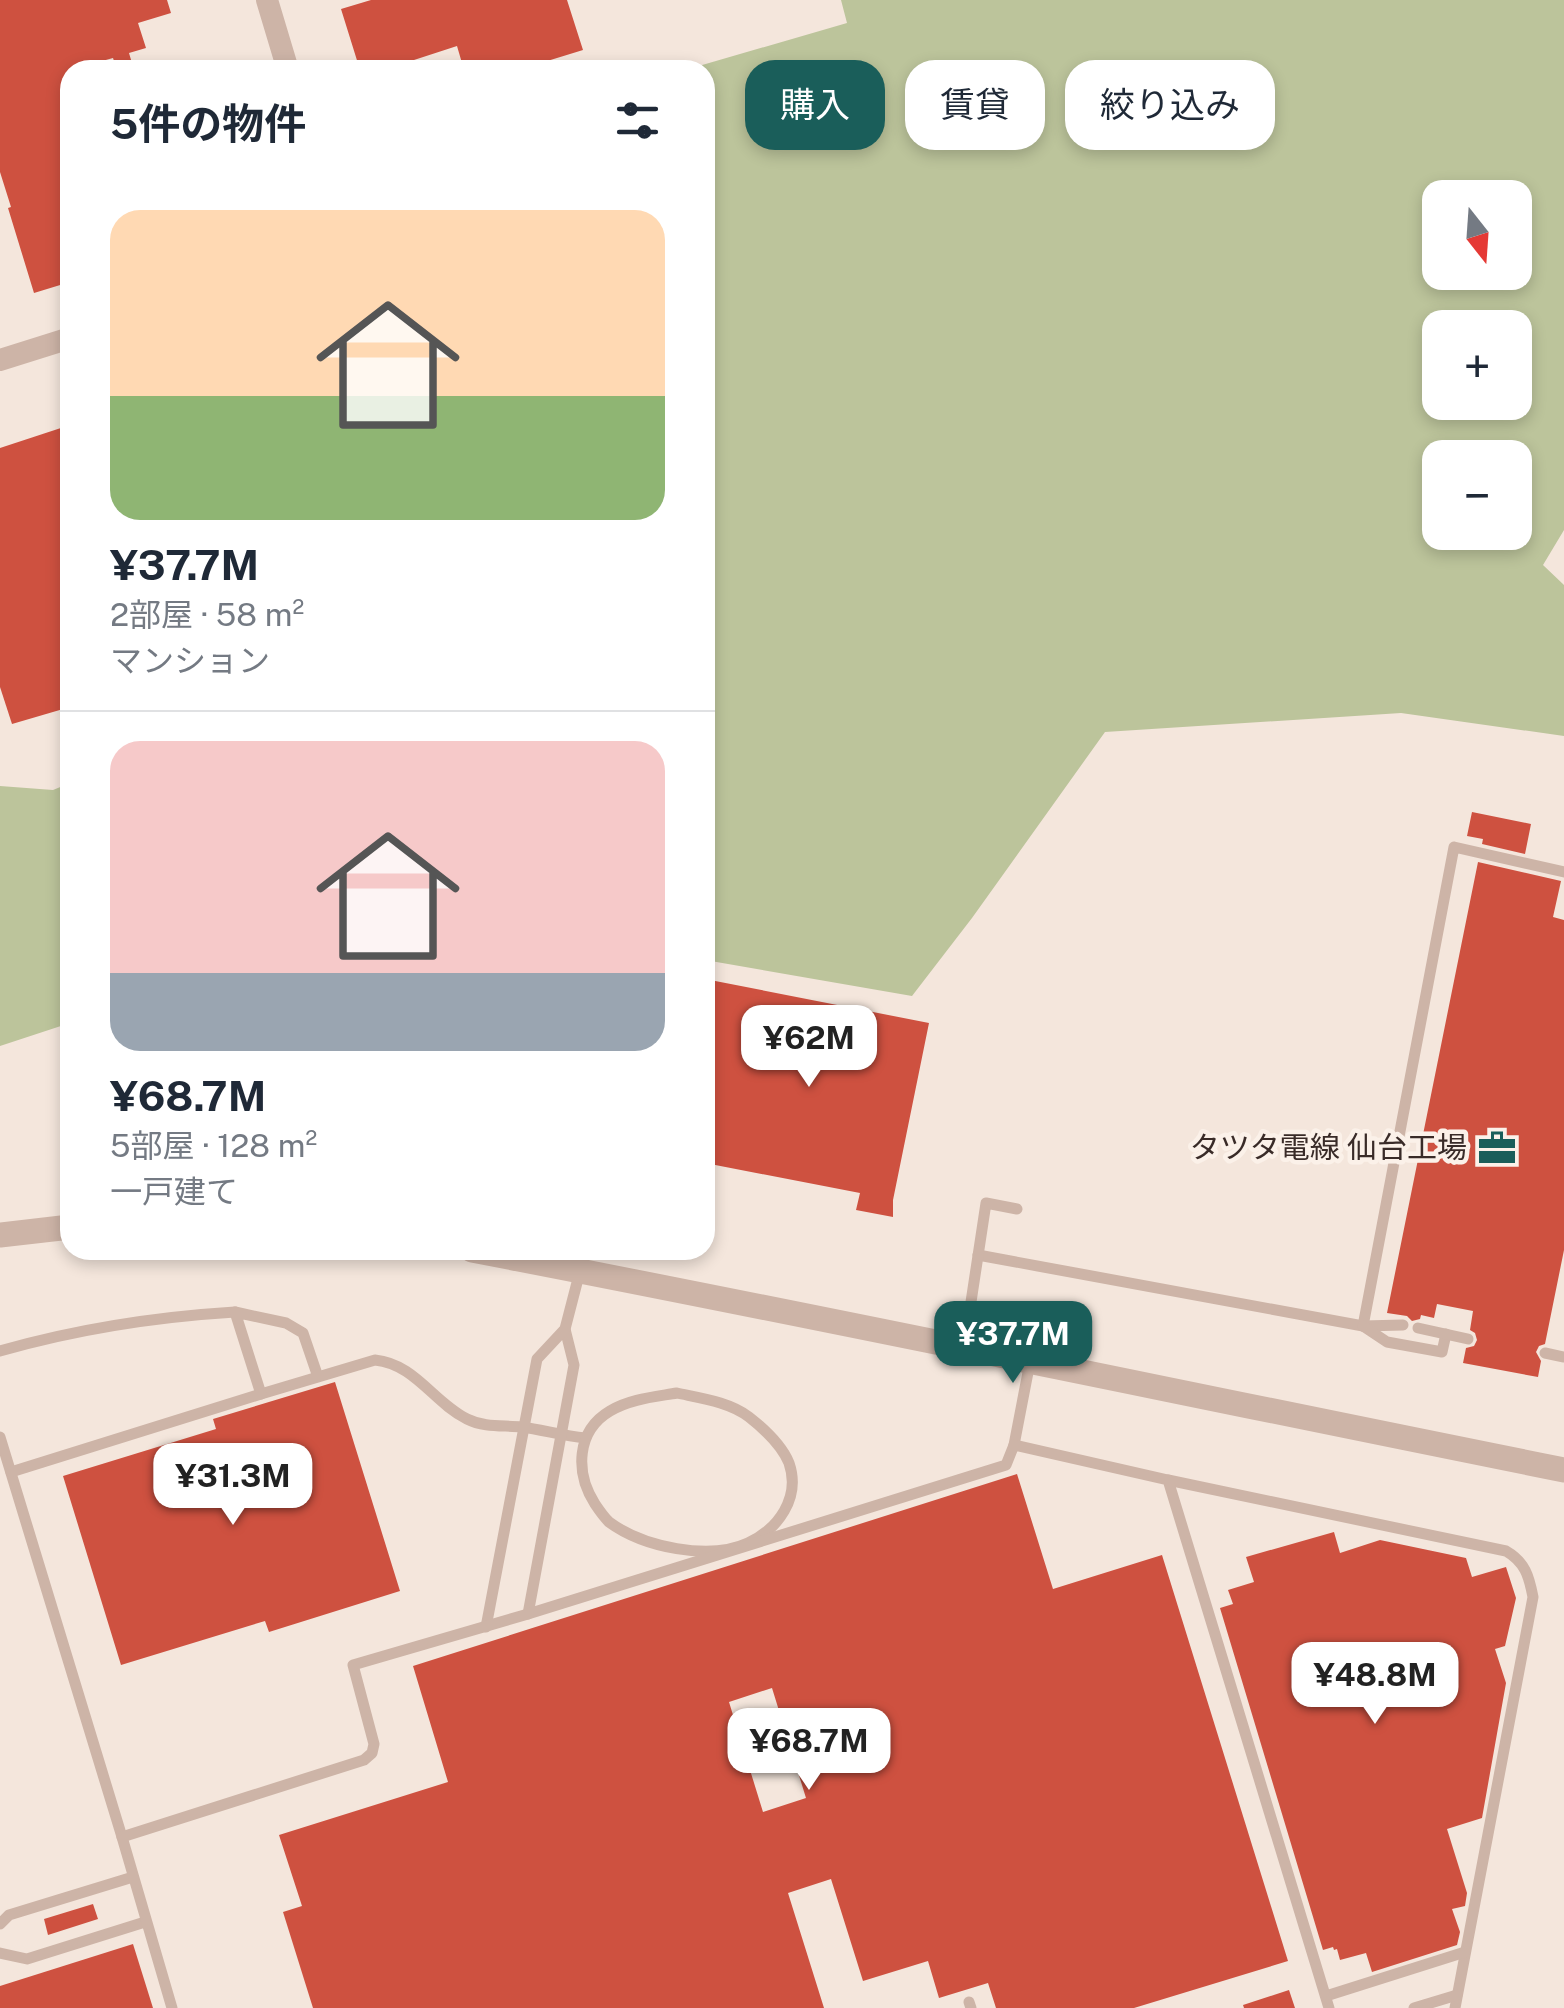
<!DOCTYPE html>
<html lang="ja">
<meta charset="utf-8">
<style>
:root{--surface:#fff;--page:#f2f2f3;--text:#1f2937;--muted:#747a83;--line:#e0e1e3;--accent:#1a5e5a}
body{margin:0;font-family:"Public Sans","Noto Sans JP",sans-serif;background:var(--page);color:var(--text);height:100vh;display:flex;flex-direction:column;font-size:38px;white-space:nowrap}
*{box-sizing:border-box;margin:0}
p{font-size:32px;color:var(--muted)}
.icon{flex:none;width:55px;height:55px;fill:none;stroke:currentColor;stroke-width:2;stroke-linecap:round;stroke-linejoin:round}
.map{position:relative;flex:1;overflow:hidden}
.drawer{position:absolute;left:60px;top:60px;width:655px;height:1200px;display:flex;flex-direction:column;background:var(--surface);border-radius:30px;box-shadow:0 5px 15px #0003}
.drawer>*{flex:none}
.guide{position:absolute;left:745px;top:60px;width:668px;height:90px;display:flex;gap:20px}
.needle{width:65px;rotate:163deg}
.buttons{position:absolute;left:1422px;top:180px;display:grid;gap:20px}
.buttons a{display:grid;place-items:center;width:110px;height:110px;border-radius:20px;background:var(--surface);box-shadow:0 5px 15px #0003;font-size:50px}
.price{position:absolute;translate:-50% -85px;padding:0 22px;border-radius:20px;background:#fff;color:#222;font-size:32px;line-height:65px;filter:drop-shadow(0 2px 5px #0008)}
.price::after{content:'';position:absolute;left:50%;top:60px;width:30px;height:22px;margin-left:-15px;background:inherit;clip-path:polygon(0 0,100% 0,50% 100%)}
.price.selected{background:var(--accent);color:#fff}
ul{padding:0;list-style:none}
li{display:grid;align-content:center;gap:20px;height:530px;padding:0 50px}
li+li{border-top:2px solid var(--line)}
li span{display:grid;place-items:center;height:310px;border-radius:30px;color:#555}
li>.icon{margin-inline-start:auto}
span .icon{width:180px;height:180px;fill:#fffc;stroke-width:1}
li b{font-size:42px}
h2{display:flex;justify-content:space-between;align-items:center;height:120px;padding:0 50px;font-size:42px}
.tag{padding:0 35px;border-radius:30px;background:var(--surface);box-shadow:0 5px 15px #0003;font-size:35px;line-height:90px}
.tag.selected{background:var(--accent);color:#fff}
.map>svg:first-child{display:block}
</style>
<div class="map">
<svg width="1564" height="2008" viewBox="0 0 1564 2008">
<rect width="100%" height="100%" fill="#f4e6dc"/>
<!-- green -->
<g fill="#bcc49b" fill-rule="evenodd">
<path d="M841 0H1564V530L1543 565 1564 585V736L1401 713 1105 732 972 918 912 996 705 960V70H685L847 23ZM1440 198H1515V272H1440ZM1440 328H1515V402H1440ZM1440 458H1515V532H1440Z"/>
<polygon points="70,783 70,1023 0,1046 0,786 53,790"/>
</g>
<!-- building -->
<g fill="#ce5140" fill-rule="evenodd">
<polygon points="0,0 167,0 171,13 138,23 146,48 129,53 134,70 117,70 113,58 70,70 70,282 34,293 8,208 11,207 0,172"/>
<polygon points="371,0 567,0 583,50 518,70 464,70 457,46 414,60 417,70 360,70 341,9"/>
<polygon points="70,425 70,707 12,724 0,687 0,448"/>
<polygon points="1472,812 1531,824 1525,854 1482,844 1483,839 1467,836"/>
<polygon points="1478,862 1561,881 1553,917 1564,920 1564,1250 1545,1344 1539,1346 1536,1352 1541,1361 1538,1377 1463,1363 1466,1348 1474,1346 1477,1340 1475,1333 1470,1330 1473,1311 1437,1304 1434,1318 1421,1315 1420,1319 1412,1321 1407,1316 1387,1313"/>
<polygon points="705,979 929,1023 893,1200 893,1217 856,1210 860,1193 705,1163"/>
<polygon points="335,1382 400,1591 269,1632 265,1621 121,1665 63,1476 216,1429 213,1419"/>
<path d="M1017 1474 1053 1589 1162 1555 1288 1961 1134 2008H996L988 1983 939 1998 928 1961 863 1981 831 1879 788 1893 824 2008H313L283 1912 302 1906 279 1835 448 1782 413 1666ZM772 1688 806 1798 763 1812 729 1702Z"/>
<polygon points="1334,1532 1340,1553 1380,1540 1466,1558 1472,1577 1506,1567 1516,1598 1505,1646 1495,1649 1506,1683 1482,1818 1447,1829 1467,1893 1465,1906 1452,1909 1460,1932 1457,1945 1372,1972 1366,1953 1340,1960 1337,1949 1334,1950 1333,1947 1323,1950 1220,1608 1233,1604 1228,1590 1254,1582 1246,1557"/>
<polygon points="93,1904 98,1919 48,1935 44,1919"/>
<polygon points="133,1944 153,2008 0,2008 0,1986"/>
<polygon points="1289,1990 1295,2008 1244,2008 1243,2005"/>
</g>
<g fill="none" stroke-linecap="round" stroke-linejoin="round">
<!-- path -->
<polyline stroke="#b99d91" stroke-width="4" stroke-dasharray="5 5" stroke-linecap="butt" points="393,1253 393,1250"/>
<!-- service -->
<g stroke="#cdb4a7" stroke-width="11">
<polyline points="978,1255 1363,1326 1403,1325"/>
<polyline points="1363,1326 1454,847 1564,872"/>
<polyline points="1363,1326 1387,1342 1442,1352 1446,1334"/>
<polyline points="1418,1328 1468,1339"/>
<polyline points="964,1348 986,1203 1017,1209"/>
<path d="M0 1351C77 1329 154 1317 235 1312"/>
<polyline points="1545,1353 1564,1357"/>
<path d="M318 1377 303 1333 286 1323 235 1312 261 1394 375 1360C415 1364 433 1402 467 1419 485 1428 503 1425 522 1427 543 1430 564 1436 585 1438"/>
<path d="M677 1393C700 1398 730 1402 749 1417 763 1428 782 1446 789 1463 801 1498 778 1529 748 1543 709 1561 643 1547 609 1522 604 1517 599 1510 595 1504 575 1473 576 1431 610 1411 630 1399 654 1397 677 1393Z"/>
<polyline points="0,1437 122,1837"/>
<polyline points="1014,1445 1030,1362"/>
<polyline points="11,1472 261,1394"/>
<path d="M1168 1480 1506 1551C1525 1562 1529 1576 1533 1597L1455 2008"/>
<polyline points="528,1614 574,1365 565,1329"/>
<polyline points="486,1627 537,1359 565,1329 580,1271"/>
<polyline points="0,1924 9,1915 133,1877"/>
<polyline points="0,1953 27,1959 145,1922"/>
<polyline points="1326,1996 1465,1952"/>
<polyline points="969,2002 971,2008"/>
<polyline points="172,2008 122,1837 364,1760 372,1753 374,1744 353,1665 528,1614 1006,1465 1014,1445 1168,1480 1329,2008"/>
<polyline points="1414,2008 1457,1995"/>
</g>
<!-- minor -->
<g stroke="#cdb4a7" stroke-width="22">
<polyline points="267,0 288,70"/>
<polyline points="0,360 70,338"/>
</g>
<!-- tertiary -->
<g stroke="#cdb4a7" stroke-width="25">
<polyline points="0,1235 70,1227"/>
<path d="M472 1250C837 1320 1200 1397 1564 1470"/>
</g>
</g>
<!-- icons -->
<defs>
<g id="office-bare" transform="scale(3)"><path d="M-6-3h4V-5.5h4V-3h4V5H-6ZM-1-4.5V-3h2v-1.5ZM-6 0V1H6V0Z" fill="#1a5e5a" stroke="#fbf1e9" stroke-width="2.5" paint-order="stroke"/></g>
</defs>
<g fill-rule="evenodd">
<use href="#office-bare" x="1497" y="1148"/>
</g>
<g text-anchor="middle" stroke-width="9" stroke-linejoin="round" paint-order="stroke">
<!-- poi labels -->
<g font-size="30" fill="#392b28" stroke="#fbf1e9" text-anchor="end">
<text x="1467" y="1158">タツタ電線 仙台工場</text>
</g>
</g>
</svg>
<div class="buttons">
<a><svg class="needle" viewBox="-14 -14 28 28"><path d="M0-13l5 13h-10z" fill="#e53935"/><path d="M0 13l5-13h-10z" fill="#747a83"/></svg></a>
<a>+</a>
<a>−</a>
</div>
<b class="price" style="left:809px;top:1090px">¥62M</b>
<b class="price selected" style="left:1013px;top:1386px">¥37.7M</b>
<b class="price" style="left:233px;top:1528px">¥31.3M</b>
<b class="price" style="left:1375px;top:1727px">¥48.8M</b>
<b class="price" style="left:809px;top:1793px">¥68.7M</b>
<div class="guide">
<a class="tag selected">購入</a>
<a class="tag">賃貸</a>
<a class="tag">絞り込み</a>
</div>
<section class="drawer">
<h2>5件の物件<svg class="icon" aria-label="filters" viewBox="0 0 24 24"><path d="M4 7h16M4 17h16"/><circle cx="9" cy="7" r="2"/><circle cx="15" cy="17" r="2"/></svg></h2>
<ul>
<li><span style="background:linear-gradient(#ffd9b3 60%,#8fb573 0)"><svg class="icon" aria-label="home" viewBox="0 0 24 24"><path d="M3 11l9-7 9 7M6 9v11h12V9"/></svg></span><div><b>¥37.7M</b><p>2部屋 · 58 m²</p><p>マンション</p></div></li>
<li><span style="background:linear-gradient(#f6c9c9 75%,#9aa5b1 0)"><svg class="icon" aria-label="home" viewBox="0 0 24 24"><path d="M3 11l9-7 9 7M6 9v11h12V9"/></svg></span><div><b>¥68.7M</b><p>5部屋 · 128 m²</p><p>一戸建て</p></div></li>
</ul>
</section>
</div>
